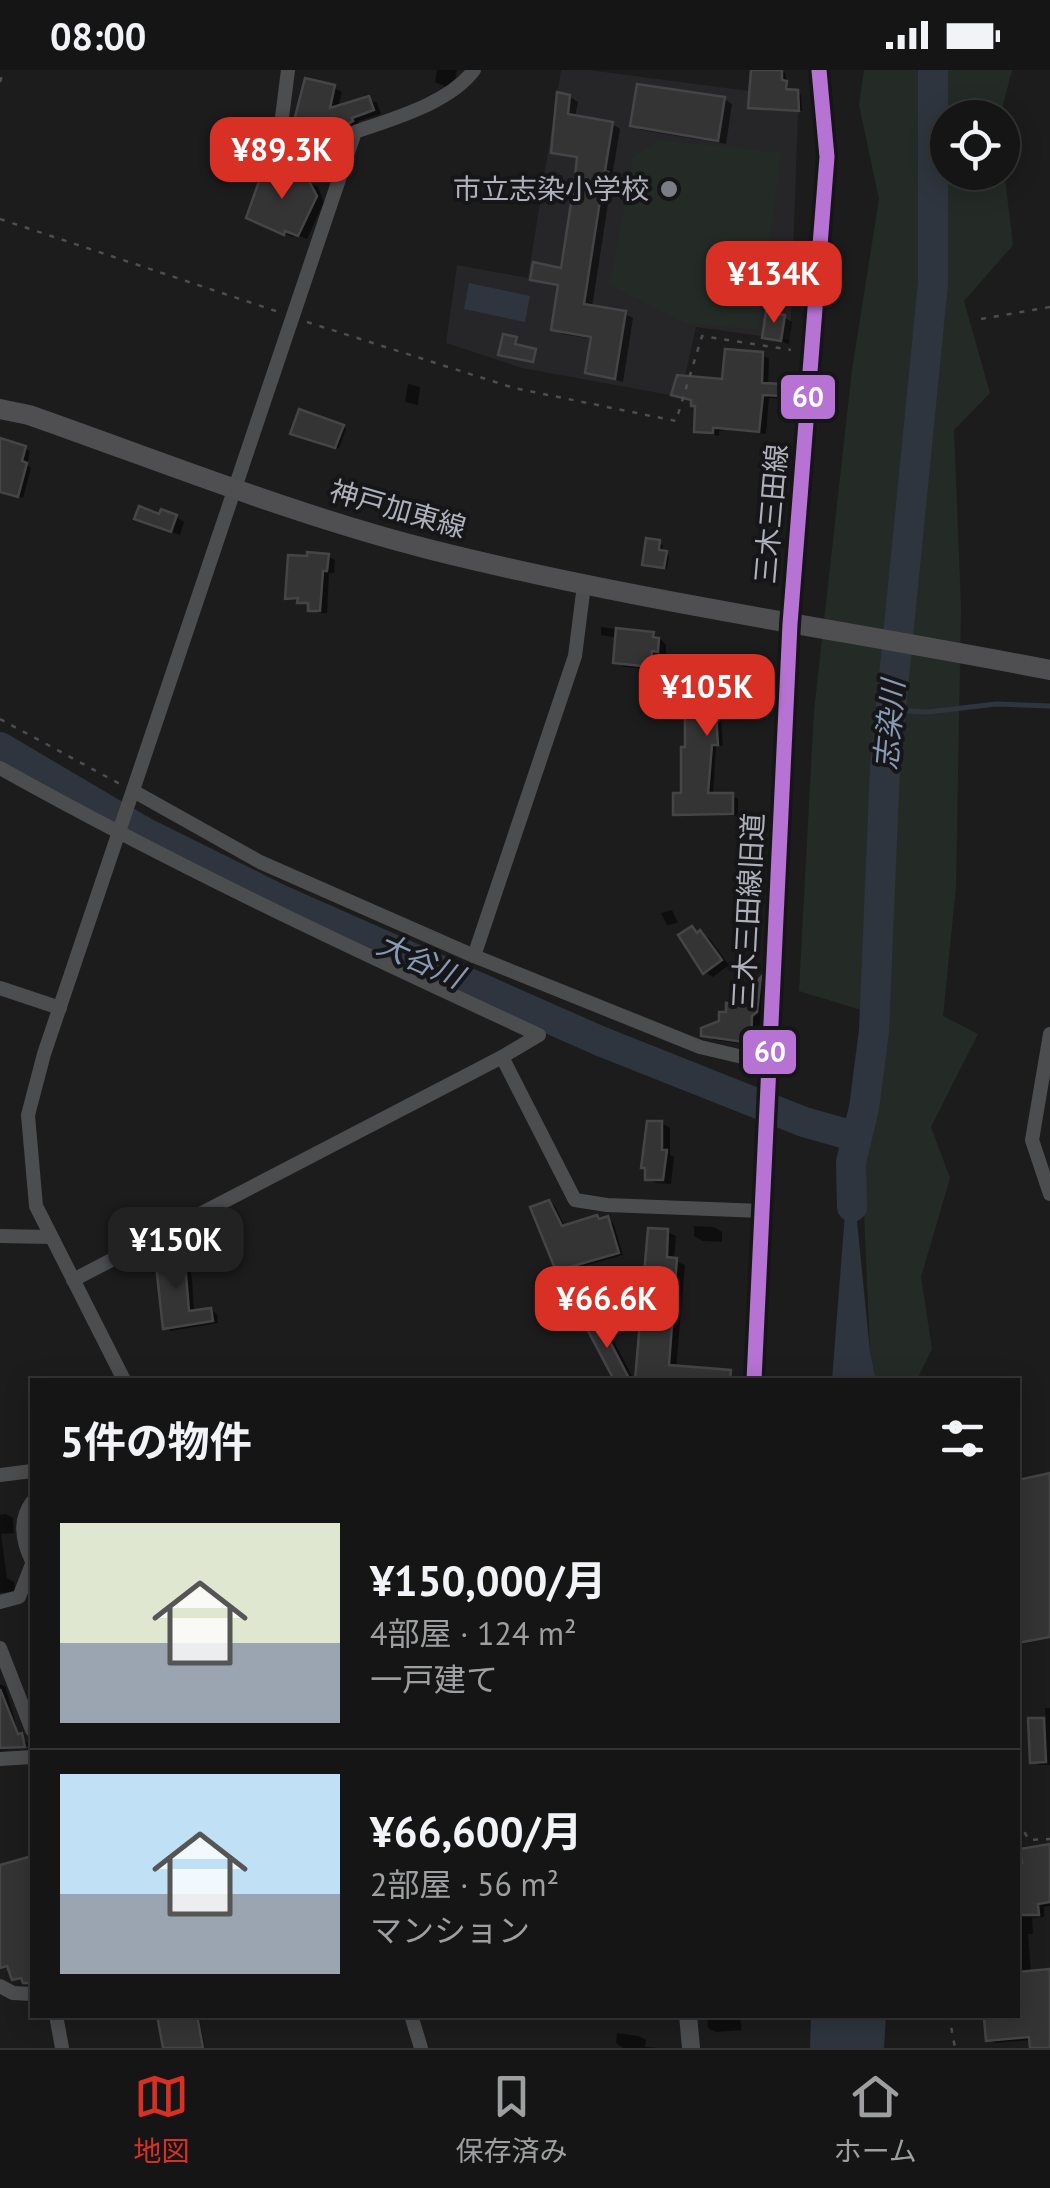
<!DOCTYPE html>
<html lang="ja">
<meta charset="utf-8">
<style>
:root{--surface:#151515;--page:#222;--text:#f1f3f6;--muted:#9d9fa0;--line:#343434;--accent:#d93025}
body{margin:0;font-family:"PT Sans","Noto Sans JP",sans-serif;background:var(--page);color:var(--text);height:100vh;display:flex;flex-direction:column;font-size:38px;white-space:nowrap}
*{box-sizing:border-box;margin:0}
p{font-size:32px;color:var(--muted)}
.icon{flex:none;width:55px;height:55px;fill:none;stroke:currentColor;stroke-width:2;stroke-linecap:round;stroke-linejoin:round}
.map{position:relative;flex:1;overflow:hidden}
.sheet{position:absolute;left:30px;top:1308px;width:990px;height:640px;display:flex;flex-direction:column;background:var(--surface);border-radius:0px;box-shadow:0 5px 25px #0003,0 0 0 2px var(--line)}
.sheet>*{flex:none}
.fabs{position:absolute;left:930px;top:30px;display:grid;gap:20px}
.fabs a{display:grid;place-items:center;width:90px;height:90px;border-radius:50%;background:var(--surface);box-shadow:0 5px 25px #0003,0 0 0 2px var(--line);font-size:50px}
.price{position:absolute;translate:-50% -85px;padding:0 22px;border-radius:20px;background:var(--accent);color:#fff;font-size:32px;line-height:65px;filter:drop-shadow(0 2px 5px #0008)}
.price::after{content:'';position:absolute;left:50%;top:60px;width:30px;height:22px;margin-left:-15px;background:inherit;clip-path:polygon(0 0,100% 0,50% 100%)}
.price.current{background:#222;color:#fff}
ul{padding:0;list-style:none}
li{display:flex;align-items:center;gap:30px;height:250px;padding:0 30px}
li+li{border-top:2px solid var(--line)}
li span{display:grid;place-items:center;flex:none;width:280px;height:200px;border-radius:0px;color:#555}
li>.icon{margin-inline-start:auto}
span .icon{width:120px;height:120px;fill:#fffc;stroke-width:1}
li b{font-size:42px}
h2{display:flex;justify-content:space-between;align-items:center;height:120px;padding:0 30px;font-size:42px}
.status{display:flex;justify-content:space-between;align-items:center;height:70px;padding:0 50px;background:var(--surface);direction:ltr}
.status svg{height:28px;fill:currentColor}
.tabs{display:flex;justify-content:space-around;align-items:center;height:140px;border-top:2px solid var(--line);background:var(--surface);font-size:28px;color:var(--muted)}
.tabs a{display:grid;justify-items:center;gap:5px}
.tabs .current{color:var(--accent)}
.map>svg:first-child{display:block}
</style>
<div class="status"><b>08:00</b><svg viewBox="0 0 49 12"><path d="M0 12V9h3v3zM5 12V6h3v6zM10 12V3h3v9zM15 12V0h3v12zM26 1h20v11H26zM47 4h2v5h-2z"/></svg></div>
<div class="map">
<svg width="1050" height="1978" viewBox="0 0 1050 1978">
<rect width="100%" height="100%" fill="#1c1c1c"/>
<!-- built -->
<polygon fill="#262628" points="561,0 589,0 749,21 748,38 798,42 790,270 696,257 681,324 670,325 522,298 446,273 457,195 528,208"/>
<!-- green -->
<g fill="#242b26">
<polygon points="864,0 1012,0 1000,47 948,48 948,102 1002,102 1003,92 1013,175 964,231 990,323 954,360 961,537 956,816 943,946 978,964 931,1057 950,1108 921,1207 932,1279 917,1310 876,1310 870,1282 863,1118 881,946 799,921 814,641 852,300 879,129 859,35"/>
<polygon points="659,70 781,83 759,260 685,253 610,215 633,87"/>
</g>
<!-- water -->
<g fill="#2f353e">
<polygon points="469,213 530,226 525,252 464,239"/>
<polygon points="850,1080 870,1282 876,1310 832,1310"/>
<polygon points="811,1945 886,1945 884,1978 810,1978"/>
</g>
<!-- shadow -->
<g fill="#0007">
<polygon points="437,0 457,0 454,16 450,19 435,12"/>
<polygon points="781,1 785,3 789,22 801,25 802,41 751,37"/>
<polygon points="334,18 342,22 338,38 369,29 377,33 381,44 359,51 357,57 332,61 332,69 315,70 307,66"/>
<polygon points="570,27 578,32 575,48 612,54 620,59 612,107 615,109 613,127 609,127 592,238 625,244 633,248 623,312 588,302 593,269 562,264 554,259 561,217 532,208 563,200 579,89 554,82"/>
<polygon points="724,29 732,34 726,74 641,60 633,55"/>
<polygon points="261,63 277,70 271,96 253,87"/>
<polygon points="287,111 308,112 318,117 324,132 307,169 294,164 293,167 257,152"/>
<polygon points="784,247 792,252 789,274 765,267"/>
<polygon points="762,285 769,289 768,316 789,320 788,329 769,328 766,364 727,360 719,361 719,366 697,360 697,337 694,331 674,324 724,312"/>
<polygon points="408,314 420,317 418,335 405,332"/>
<polygon points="343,357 346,359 339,378 296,365"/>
<polygon points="0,368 30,381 27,395 31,398 23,428 0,422"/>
<polygon points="161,447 176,447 184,452 180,465 146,453"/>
<polygon points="659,473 663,475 662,483 669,486 667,499 648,496"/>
<polygon points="328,486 335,490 334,503 329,503 327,543 318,543 311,536 288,527"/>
<polygon points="601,557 653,564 661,569 666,575 666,585 660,584 659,600 624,597 615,592 618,568 601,565"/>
<polygon points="716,593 767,623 767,639 716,608 716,647 721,650 723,676 716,676 713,725 738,728 738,746 681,746 675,743 683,725 687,645"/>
<polygon points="672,840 678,853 667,855 661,843"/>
<polygon points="692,859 709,868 729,895 713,907 705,902"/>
<polygon points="761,910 768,914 765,946 760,950 758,976 714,970 705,965"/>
<polygon points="662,1053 670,1058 670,1085 674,1087 671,1114 656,1113 648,1108"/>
<polygon points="549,1132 555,1136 565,1157 597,1147 613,1152 623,1185 564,1202 558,1199"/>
<polygon points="694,1156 714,1157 722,1162 722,1172 703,1171 694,1166"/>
<polygon points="667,1162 676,1166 674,1190 685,1195 676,1299 721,1310 638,1310"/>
<polygon points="180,1180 187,1184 192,1209 194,1243 211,1240 217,1244 218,1253 171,1261 165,1257"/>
<polygon points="598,1251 606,1256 634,1310 616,1310"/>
<polygon points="1050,1406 1050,1568 1018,1575 1018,1413"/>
<polygon points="6,1444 13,1448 14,1463 1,1464 7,1508 14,1512 16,1521 0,1523 0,1445"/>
<polygon points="0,1614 5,1616 20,1668 32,1675 0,1681"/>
<polygon points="1045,1638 1050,1638 1050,1695 1039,1695 1032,1691 1031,1651 1046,1651"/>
<polygon points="1050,1778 1050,1836 1044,1837 1044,1847 1032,1848 1033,1864 1028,1864 1031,1903 1050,1901 1050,1978 1032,1978 1032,1970 995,1973 988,1970 986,1945 1018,1945 1018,1796 1025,1795"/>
<polygon points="31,1790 32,1791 32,1914 24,1909 14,1908 10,1897 0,1898 0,1807"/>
<polygon points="159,1945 211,1945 199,1946 205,1978 162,1978 161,1971 164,1971"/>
<polygon points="733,1945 740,1949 742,1960 716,1962 708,1958 707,1947"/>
<polygon points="617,1963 639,1966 646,1970 645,1977 660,1978 623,1978 616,1973"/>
</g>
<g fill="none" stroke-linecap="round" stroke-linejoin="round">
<!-- stream -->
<polyline stroke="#2f353e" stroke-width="5" points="890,640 928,642 996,634 1050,636"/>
<!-- river -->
<g stroke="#2f353e" stroke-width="30">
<polyline points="0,677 144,762 279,829 600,971 804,1052 857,1067"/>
<polyline points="852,1137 851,1092 864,1038 874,961 885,698 933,213 933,0"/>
</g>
</g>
<!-- building -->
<g fill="#343434" stroke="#454548" stroke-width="2.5">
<polygon points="751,0 782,0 782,10 787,11 786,19 798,20 799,41 748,38"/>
<polygon points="305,8 335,15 330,38 369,26 374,40 352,48 353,51 348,54 325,57 325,66 304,67 303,53 294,51"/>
<polygon points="637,14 725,27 718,71 630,56"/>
<polygon points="557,22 570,25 568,44 613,52 605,101 608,102 605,124 601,124 584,234 626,241 615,309 585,303 591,267 551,260 558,215 530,210 533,192 561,198 575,108 577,87 551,83"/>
<polygon points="263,100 285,107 287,102 308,109 317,126 298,166 285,161 284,165 246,148"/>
<polygon points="766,242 785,245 781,271 762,268"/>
<polygon points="503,264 517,267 515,274 536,279 533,292 498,285"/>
<polygon points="725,279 763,282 762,313 783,314 782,326 763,325 759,362 718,358 713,358 713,363 694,362 695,336 691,336 691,330 671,325 677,305 722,309"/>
<polygon points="299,339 344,355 335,378 290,364"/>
<polygon points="0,368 26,376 22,391 27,393 18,427 0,422"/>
<polygon points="139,436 159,444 161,439 177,445 171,462 134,449"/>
<polygon points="646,468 660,470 659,480 667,481 664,498 642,495"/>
<polygon points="307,482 329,484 327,501 323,501 320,541 308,541 308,533 297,533 298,528 285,529 288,485 307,486"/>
<polygon points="616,558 654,562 653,567 659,568 658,582 652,581 651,597 613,593"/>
<polygon points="713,588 762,617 763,639 711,609 712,644 716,644 718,675 712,675 708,723 733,723 733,744 673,745 673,723 681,723 681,677 685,677 685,644 695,599 686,594 713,594"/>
<polygon points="692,856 697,863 700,860 722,890 703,904 678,865"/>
<polygon points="761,907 757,942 752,946 751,973 701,966 701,958 719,951 719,942 726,942 726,933 735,934 736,927 740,928"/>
<polygon points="647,1051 662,1051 662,1080 667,1080 663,1110 645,1110 645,1098 641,1098"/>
<polygon points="549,1130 562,1156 597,1145 599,1149 608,1146 619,1183 556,1201 530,1137"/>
<polygon points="648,1158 668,1159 667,1187 677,1188 669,1295 731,1300 730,1310 635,1310"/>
<polygon points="181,1178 182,1192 185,1192 189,1241 211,1238 213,1251 163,1259 155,1186 164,1185 164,1180"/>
<polygon points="598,1249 630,1310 614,1310 585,1255"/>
<polygon points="1050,1403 1050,1567 1018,1573 1018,1410"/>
<polygon points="0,1619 18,1664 22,1663 25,1677 0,1678"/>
<polygon points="1028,1648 1044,1648 1046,1692 1030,1693"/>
<polygon points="1050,1774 1050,1832 1038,1834 1039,1845 1018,1845 1018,1793 1022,1793 1020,1779"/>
<polygon points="32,1786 32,1913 23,1913 21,1908 12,1910 7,1896 0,1898 0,1795"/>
<polygon points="1050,1899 1050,1978 1030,1978 1029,1967 986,1971 984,1948 1018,1945 1018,1902"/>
<polygon points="157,1945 197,1945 203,1978 163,1978"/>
</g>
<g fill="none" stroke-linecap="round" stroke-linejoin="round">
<!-- path -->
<g stroke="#4d4e51" stroke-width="2.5" stroke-dasharray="5 8" stroke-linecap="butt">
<polyline points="0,12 4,0"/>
<polyline points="0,149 276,241"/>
<polyline points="981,249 1050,237"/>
<polyline points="307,252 514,318 676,351 702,266 791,280"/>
<polyline points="0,649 120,714"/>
<polyline points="1018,1751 1029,1770 1050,1769"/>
<polyline points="949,1945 955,1978"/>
</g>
<!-- minor -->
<g stroke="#4c4d4f" stroke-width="14">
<polyline points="288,0 279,71 344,99"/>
<path d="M0 698C175 796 357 881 539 965L502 987"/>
<polyline points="135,722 260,792 474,886 575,586 584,515"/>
<polyline points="474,886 700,977 768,993"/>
<polyline points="0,918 60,938"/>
<polyline points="1050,964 1032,1070 1050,1124"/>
<polyline points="0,1166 51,1167"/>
<polyline points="73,1210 502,987 575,1130 607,1135 762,1141"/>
<path d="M124 1310 36 1136 28 1045 44 984 355 62C392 49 450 33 474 0"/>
<polyline points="0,1405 32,1401"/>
<path d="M32 1432C19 1450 22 1471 32 1491"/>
<polyline points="0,1532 19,1527 32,1494"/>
<polyline points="0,1578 32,1660"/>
<polyline points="0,1689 32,1687"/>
<polyline points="0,1916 13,1923 32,1924"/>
<polyline points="56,1945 62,1978"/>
<polyline points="411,1945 421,1978"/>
</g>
<!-- tertiary -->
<g stroke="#4c4d4f" stroke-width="18">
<polyline points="754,1310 790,554"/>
<polyline points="688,1945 691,1978"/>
</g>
<!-- primary -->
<g stroke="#4f4f52" stroke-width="20">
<path d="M0 339 29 345C160 391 297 446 432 480 636 531 844 560 1050 600"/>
<polyline points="790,554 827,87 819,0"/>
</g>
<!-- bus-1 casing -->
<g stroke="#161618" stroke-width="22">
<polyline id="bus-1" points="754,1310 790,554 827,87 819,0"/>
</g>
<!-- bus-1 -->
<use href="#bus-1" stroke="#b673d3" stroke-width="15"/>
</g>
<!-- markers -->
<circle fill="#7b7d84" stroke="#161618" stroke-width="4" cx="669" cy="119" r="10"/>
<g text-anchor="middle" stroke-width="8" stroke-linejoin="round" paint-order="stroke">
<!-- poi labels -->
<g font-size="28" fill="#aeb1bc" stroke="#161618" text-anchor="end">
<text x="649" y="129">市立志染小学校</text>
</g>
<!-- street labels -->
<g font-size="28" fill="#aeb1bc" stroke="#161618">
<text transform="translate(398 439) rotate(16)" y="10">神戸加東線</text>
<text transform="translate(771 444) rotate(-85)" y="10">三木三田線</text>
<text transform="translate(748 841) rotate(-87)" y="10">三木三田線旧道</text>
</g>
<!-- water labels -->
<g font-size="30" font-style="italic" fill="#879ab5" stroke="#161618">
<text transform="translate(890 655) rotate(-85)" y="10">志染川</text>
<text transform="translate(420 891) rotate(24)" y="10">大谷川</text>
</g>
</g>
<g stroke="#161618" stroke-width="4">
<rect x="779" y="303" width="58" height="48" rx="10" fill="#b673d3"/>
<rect x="741" y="958" width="57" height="48" rx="10" fill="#b673d3"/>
</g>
<g font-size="28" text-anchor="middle" font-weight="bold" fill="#fff">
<text x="808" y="337">60</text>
<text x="770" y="992">60</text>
</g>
</svg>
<div class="fabs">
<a><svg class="icon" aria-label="locate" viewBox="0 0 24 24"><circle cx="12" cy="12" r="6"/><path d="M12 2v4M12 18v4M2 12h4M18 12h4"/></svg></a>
</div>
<b class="price" style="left:282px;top:132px">¥89.3K</b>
<b class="price" style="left:774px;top:256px">¥134K</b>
<b class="price" style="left:707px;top:669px">¥105K</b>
<b class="price current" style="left:176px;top:1222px">¥150K</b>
<b class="price" style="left:607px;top:1281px">¥66.6K</b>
<section class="sheet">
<h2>5件の物件<svg class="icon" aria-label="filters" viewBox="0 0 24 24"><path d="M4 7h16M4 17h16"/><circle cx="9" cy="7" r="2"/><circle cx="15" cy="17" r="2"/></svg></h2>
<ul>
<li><span style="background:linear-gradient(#dfe7d0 60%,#9aa5b1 0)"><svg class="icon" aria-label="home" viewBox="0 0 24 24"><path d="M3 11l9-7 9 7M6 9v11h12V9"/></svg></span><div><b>¥150,000/月</b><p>4部屋 · 124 m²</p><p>一戸建て</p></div></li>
<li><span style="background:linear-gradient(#bfe0f5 60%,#9aa5b1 0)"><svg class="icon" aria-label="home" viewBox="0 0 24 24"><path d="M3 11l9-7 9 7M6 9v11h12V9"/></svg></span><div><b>¥66,600/月</b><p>2部屋 · 56 m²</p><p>マンション</p></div></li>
</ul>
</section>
</div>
<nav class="tabs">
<a class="current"><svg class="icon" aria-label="map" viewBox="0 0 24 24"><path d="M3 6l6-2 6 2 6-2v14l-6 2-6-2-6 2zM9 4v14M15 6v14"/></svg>地図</a>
<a><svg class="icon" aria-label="saved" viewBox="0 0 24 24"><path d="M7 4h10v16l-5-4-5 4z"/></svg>保存済み</a>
<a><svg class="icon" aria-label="home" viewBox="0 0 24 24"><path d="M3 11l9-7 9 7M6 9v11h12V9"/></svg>ホーム</a>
</nav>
